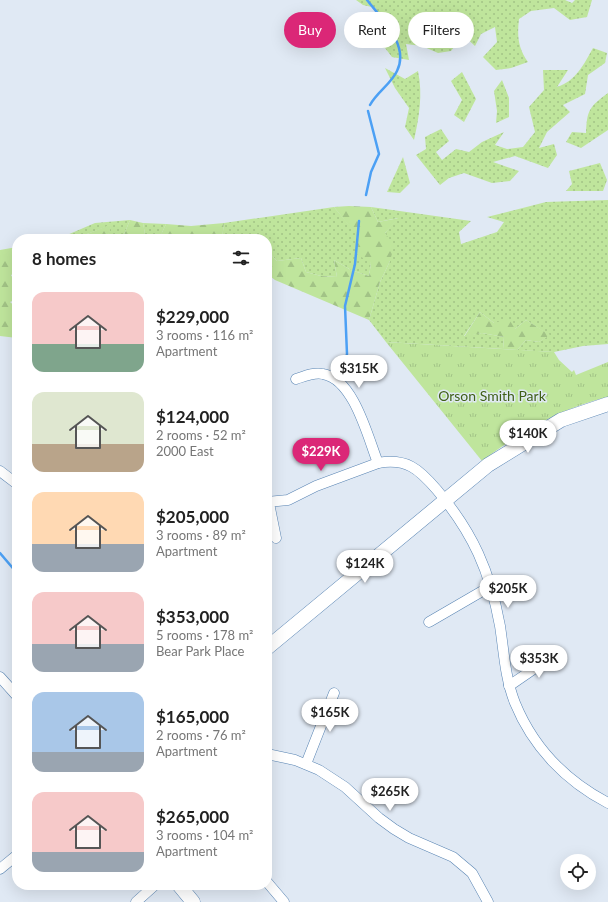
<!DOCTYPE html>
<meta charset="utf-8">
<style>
:root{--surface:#fff;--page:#f6f6f6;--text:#222;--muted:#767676;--accent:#db2777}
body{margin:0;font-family:Lato,sans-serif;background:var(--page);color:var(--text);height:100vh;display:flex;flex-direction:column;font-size:15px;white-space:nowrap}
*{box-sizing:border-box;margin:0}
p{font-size:13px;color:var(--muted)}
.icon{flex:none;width:22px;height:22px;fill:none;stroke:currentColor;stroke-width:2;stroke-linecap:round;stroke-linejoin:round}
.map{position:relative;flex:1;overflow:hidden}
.details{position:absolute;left:12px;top:234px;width:260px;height:656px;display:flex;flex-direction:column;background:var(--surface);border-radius:16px;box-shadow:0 4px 16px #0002}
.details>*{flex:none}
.top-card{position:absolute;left:284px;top:12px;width:264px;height:36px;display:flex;gap:8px}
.controls{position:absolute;left:560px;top:854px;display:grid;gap:8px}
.controls a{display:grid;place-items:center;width:36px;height:36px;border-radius:50%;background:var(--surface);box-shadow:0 4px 16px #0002;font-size:20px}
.price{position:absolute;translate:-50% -34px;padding:0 9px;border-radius:14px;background:#fff;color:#222;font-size:13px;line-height:26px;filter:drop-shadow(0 1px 2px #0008)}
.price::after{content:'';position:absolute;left:50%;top:24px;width:12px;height:9px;margin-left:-6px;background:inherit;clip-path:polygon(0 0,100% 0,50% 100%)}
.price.current{background:var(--accent);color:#fff}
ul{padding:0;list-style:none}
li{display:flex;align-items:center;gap:12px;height:100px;padding:0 20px}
li span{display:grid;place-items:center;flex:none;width:112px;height:80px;border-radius:12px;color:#555}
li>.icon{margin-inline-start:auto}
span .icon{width:48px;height:48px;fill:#fffc;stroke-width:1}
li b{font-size:17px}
h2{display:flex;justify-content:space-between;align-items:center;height:48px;padding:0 20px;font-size:17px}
.tag{padding:0 14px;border-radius:18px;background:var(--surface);box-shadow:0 4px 16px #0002;font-size:14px;line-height:36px}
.tag.current{background:var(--accent);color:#fff}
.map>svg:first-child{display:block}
</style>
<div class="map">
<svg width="608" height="902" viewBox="0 0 608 902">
<defs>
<pattern id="grass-dots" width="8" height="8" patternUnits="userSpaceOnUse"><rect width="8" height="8" fill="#bfe59c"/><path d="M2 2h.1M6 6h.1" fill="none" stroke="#a2c386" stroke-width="1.8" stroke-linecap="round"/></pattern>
<pattern id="forest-firs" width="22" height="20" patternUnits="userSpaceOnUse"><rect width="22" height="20" fill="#bfe59c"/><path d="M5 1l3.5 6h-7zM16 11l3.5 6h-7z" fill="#a2c386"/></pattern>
<pattern id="park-tufts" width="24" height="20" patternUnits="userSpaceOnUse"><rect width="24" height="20" fill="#bfe59c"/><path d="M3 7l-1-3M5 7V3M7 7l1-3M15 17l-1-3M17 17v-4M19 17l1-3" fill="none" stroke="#a2c386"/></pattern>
</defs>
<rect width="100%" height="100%" fill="#e0e9f4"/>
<!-- grass -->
<g fill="url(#grass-dots)">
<path d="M356 0H565L572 3 575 0H592L587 17 570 20 554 8 531 11 519 19C517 36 518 48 528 62L511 68 496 70 483 57 497 42 495 27 481 34 475 46 463 35 451 51 438 53 422 46 406 44 409 60 392 57 385 48H371L376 8 363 5Z"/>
<path d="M593 48 607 53 605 63 588 75 585 94 563 105 570 112 547 132 539 148 554 144 557 155 548 168 515 156 493 162 519 171 510 181 492 183 464 173 449 178 440 185 416 155 426 149 425 137 441 129 449 141 436 152 442 160 456 149 469 152 482 142 504 132 495 145 507 149 523 147 535 132 529 107 544 90 543 70H568L557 87C576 81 584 64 593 48Z"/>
<path d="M385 68 405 79 418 71C423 95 419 117 414 140L405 127 409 108 395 88Z"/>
<polygon points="462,72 476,99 464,122 454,115 462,100 451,81"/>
<polygon points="502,80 509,98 509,117 496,123 497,111 494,91"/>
<path d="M608 93V130L581 148 566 142 572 132 586 133C587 110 589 107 608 93Z"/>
<polygon points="403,157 410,183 400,193 387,192"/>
<polygon points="600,163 607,180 603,191 566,191 572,184 569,171"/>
<polygon points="608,200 608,344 583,346 554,352 517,350 526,340 539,342 549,335 526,320 515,329 494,323 480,312 464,336 482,333 504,337 503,349 386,342 369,320 380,282 390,261 385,233 398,218 378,222 371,207 471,221 459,232 461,244 497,232 504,222 487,217 546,202"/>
<polygon points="334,207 359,237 371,263 369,276 351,270 334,260 337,277 321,276 306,272 301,258 277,261 267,250 267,239 222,239 224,223"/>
<polygon points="130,220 122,239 107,239 111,225 87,234 67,235 95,223"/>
<polygon points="143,223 166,224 159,239 140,239 145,234"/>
</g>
<!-- forest -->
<g fill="url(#forest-firs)">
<polygon points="349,206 371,207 378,222 399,218 385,233 394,246 390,261 380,282 369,320 275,280 267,274 267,250 277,261 301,258 306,272 321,276 337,277 334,260 351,270 369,276 371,263 355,253 358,237 334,207"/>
<polygon points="130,220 143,223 145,234 140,239 122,239"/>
<polygon points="224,223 222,239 159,239 166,224 191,226"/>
<polygon points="112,224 107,239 57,239 67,235 87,234"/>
<polygon points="17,247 17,264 11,276 17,278 17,299 10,302 17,308 17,338 0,336 0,250"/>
<polygon points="480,312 494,323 509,319 515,329 526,320 550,335 539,342 526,340 517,350 503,349 504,337 482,333 464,337"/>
</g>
<!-- park -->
<path fill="url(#park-tufts)" d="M386 342 554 352 559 360 572 372 574 370 576 375 608 362V397C561 408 520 432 482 461Z"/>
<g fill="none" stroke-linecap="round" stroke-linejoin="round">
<!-- stream -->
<g stroke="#4ca0f4" stroke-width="2.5">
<path d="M367 0C381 18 410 45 397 71 391 84 377 92 370 105"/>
<polyline points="366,195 371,172 379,154 368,111"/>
<polyline points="343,368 347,354 345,306 355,264 359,221"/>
<polyline points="0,553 17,573"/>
</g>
<!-- street casing -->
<g stroke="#5884b3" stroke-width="11">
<g id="street">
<path d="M296 379C305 376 314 372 323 374 354 379 368 438 378 463"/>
<polyline points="0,471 17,484"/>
<path d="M267 502 288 500 316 486 378 463C407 458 419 469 437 490 473 533 490 571 500 626 504 652 505 678 515 703 533 747 566 781 608 803"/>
<polyline points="269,503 276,538"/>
<polyline points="429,622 491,586"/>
<polyline points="0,677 17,696"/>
<polyline points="509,686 557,653"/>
<polyline points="267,754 295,760 319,770 345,787 379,818 394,829 409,838 453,857 472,873 488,902"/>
<polyline points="306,764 334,693"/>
<polyline points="0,869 17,855"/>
<polyline points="267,882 284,902"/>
<polyline points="136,902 155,885"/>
</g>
</g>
<!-- secondary casing -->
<g stroke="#5884b3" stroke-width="15">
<g id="secondary">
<polyline points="267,648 488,465 561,420 608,404"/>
<polyline points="179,885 193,902"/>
</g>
</g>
<!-- street -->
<use href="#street" stroke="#fff" stroke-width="10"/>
<!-- secondary -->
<use href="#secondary" stroke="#fff" stroke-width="14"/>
</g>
<g text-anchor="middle" stroke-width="3" stroke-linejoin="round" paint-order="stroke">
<!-- park labels -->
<g font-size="14" fill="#3f5f16" stroke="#e0e9f4">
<text x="492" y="401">Orson Smith Park</text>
</g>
</g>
</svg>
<div class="controls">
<a><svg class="icon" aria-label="locate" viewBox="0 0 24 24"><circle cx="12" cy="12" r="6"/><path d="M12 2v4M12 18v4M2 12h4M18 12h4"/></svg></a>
</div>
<b class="price" style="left:359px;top:389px">$315K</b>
<b class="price" style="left:528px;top:454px">$140K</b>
<b class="price current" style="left:321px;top:472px">$229K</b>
<b class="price" style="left:365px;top:584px">$124K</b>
<b class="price" style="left:508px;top:609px">$205K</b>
<b class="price" style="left:539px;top:679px">$353K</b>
<b class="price" style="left:330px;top:733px">$165K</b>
<b class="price" style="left:390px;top:812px">$265K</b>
<div class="top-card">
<a class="tag current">Buy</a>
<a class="tag">Rent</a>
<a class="tag">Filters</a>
</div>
<section class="details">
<h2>8 homes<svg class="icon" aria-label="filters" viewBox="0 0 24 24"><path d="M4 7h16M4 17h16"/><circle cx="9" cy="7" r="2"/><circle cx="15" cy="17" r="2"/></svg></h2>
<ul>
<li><span style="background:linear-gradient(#f6c9c9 65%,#7fa58c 0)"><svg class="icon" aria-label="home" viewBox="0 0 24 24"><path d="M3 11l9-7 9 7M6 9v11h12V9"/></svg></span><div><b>$229,000</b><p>3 rooms · 116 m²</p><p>Apartment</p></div></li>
<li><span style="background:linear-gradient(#dfe7d0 65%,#b9a48a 0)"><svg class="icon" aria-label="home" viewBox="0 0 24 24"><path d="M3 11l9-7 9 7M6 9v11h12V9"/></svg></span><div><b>$124,000</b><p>2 rooms · 52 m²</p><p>2000 East</p></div></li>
<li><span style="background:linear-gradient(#ffd9b3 65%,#9aa5b1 0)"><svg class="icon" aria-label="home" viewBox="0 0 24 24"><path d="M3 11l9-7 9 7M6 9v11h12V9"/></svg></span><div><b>$205,000</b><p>3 rooms · 89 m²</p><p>Apartment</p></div></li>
<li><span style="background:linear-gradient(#f6c9c9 65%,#9aa5b1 0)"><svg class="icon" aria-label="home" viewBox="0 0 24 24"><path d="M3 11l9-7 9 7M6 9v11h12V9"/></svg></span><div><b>$353,000</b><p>5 rooms · 178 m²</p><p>Bear Park Place</p></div></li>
<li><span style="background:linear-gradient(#a9c7e8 75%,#9aa5b1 0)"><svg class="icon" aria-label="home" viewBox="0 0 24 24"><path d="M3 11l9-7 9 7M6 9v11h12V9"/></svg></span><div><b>$165,000</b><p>2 rooms · 76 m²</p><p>Apartment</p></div></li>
<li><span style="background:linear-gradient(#f6c9c9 75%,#9aa5b1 0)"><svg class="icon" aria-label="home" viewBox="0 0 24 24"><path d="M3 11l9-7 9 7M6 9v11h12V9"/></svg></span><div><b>$265,000</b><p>3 rooms · 104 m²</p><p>Apartment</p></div></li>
</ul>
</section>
</div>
